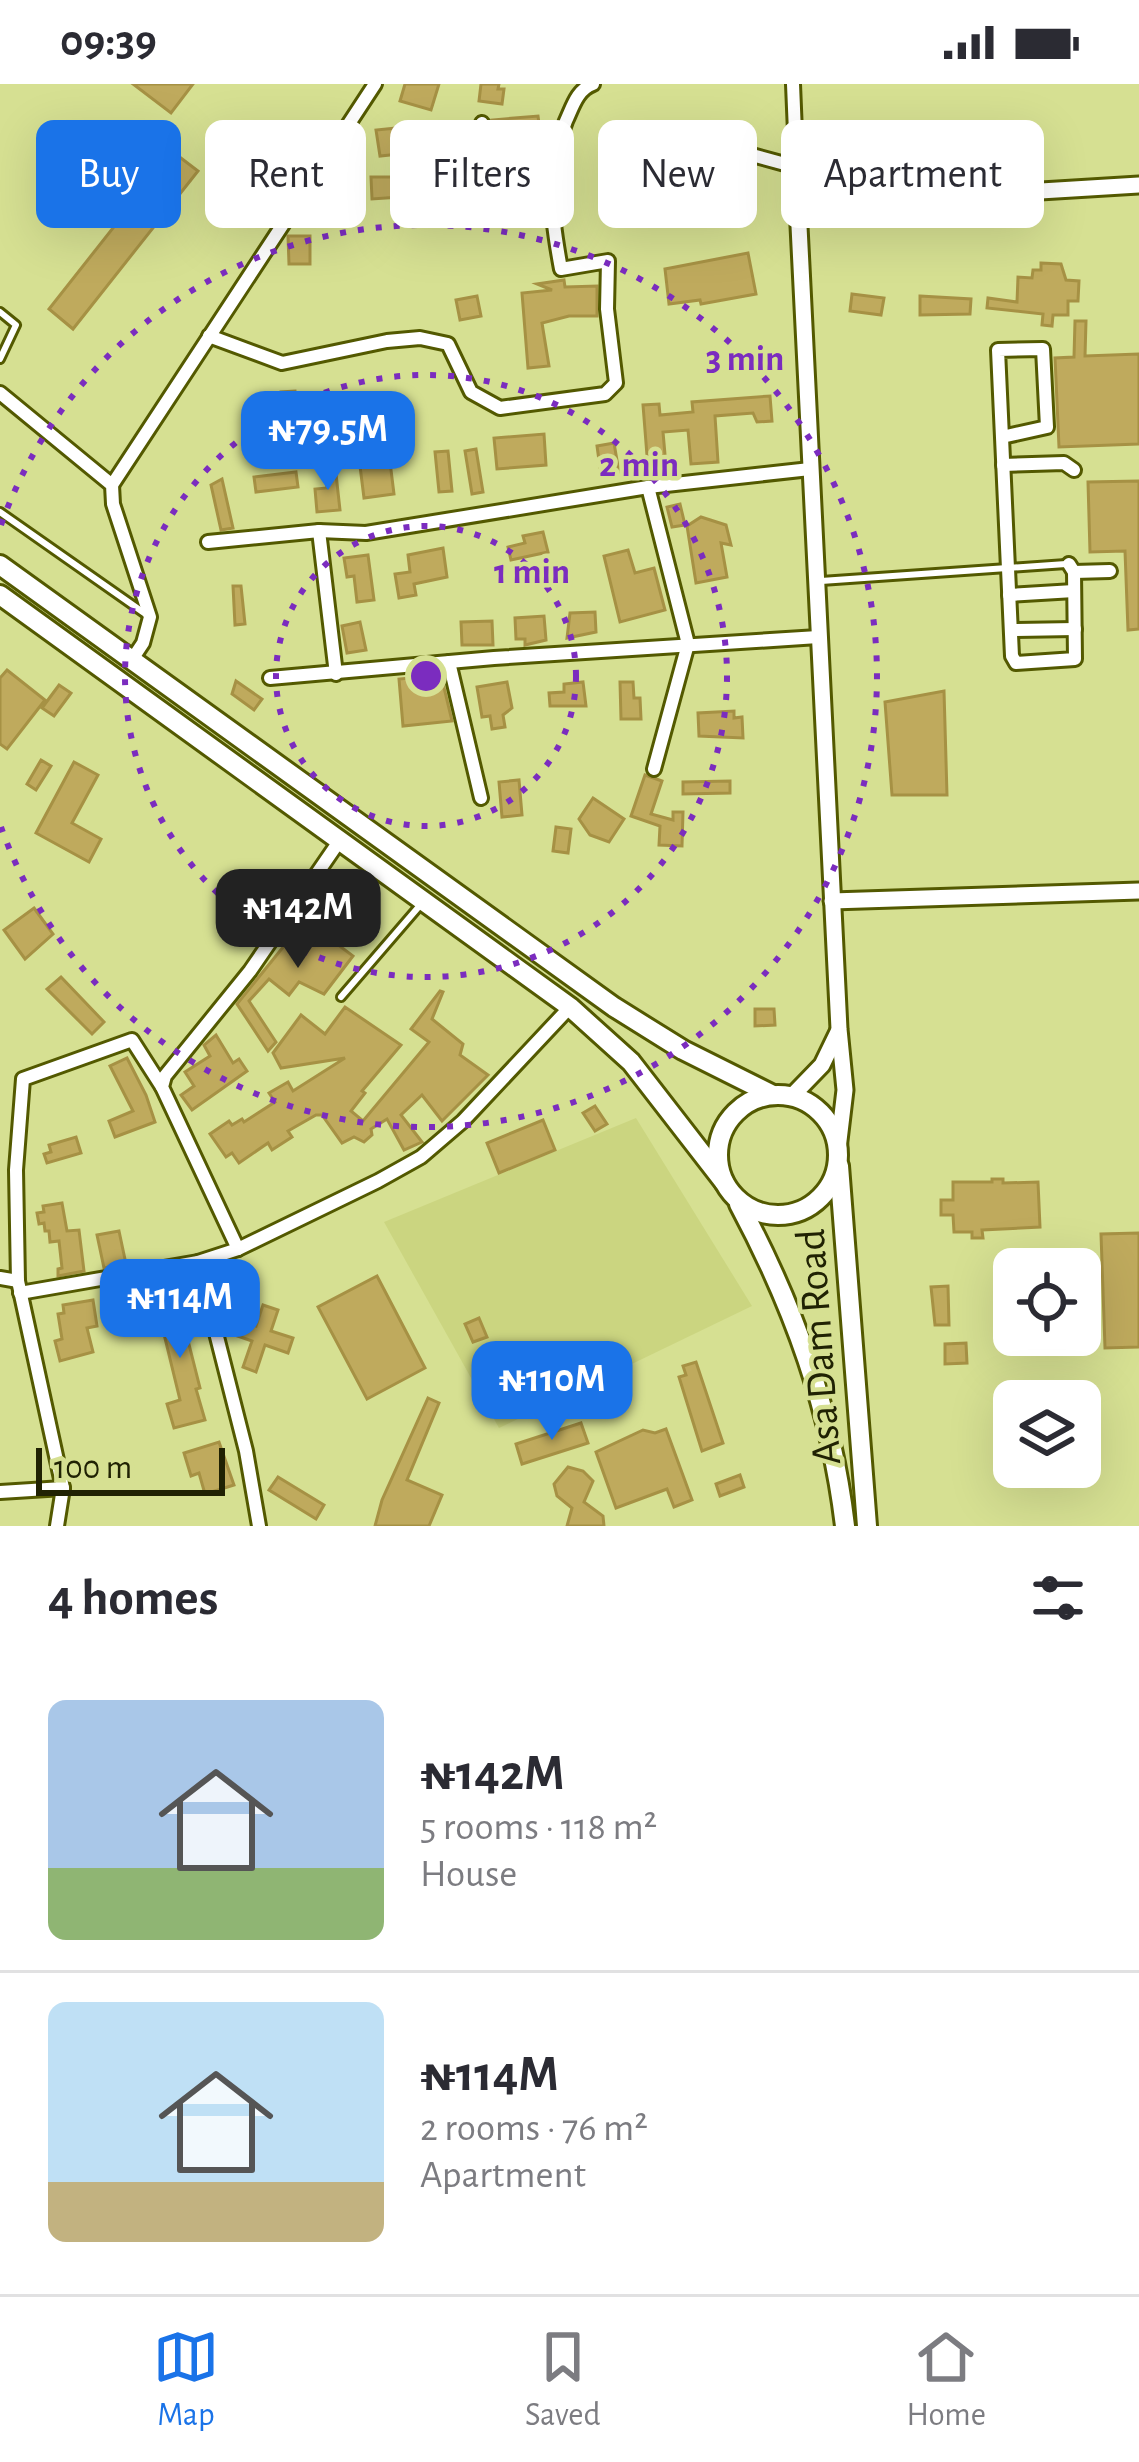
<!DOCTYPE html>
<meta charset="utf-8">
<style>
:root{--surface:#fff;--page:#f2f2f3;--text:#2b2b33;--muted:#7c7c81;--line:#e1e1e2;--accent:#1a73e8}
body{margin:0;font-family:"Alegreya Sans",sans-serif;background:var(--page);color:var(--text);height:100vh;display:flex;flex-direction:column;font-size:45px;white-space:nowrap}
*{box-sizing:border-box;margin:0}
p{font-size:39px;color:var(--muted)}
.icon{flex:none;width:66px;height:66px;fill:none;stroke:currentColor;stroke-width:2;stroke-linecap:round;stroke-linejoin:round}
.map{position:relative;height:1442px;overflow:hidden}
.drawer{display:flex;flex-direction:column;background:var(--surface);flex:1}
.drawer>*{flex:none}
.top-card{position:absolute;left:36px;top:36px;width:1068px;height:108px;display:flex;gap:24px}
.buttons{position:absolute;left:993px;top:1164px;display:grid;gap:24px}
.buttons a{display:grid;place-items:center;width:108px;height:108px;border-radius:18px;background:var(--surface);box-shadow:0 12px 48px #0002;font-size:60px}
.scale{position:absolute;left:36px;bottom:30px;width:189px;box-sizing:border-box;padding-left:12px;border:6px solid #202203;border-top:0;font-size:33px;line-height:42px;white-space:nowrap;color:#202203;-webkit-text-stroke:9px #d6e092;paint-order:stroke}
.price{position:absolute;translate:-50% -102px;padding:0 27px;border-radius:24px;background:var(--accent);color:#fff;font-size:39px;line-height:78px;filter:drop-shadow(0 3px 6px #0008)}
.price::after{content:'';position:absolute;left:50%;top:72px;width:36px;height:27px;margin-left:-18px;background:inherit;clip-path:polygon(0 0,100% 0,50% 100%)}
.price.current{background:#222;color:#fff}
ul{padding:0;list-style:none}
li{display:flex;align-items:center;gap:36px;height:300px;padding:0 48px}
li+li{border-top:3px solid var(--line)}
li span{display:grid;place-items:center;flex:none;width:336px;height:240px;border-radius:18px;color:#555}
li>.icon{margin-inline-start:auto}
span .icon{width:144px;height:144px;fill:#fffc;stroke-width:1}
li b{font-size:51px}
h2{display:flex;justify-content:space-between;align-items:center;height:144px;padding:0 48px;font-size:51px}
.pill{padding:0 42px;border-radius:18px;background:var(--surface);box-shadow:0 12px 48px #0002;font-size:42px;line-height:108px}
.pill.current{background:var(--accent);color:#fff}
.status{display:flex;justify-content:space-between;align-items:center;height:84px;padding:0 60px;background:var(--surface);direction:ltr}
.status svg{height:33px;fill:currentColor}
.dock{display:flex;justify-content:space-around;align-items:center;height:168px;border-top:3px solid var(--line);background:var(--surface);font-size:33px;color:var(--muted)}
.dock a{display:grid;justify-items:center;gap:6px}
.dock .current{color:var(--accent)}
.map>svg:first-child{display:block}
</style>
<div class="status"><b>09:39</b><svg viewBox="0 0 49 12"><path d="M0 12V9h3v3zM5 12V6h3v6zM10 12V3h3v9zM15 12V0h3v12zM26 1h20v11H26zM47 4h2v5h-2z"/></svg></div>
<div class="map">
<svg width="1139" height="1442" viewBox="0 0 1139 1442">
<rect width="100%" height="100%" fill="#d6e092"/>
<!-- built -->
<polygon fill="#cbd580" points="636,1034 752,1222 499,1344 384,1138"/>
<!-- building -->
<g fill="#bfaa5d" stroke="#a69144" stroke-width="3">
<polygon points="133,0 193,0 171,29"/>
<polygon points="405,0 439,0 431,26 400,17"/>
<polygon points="481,0 499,0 498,5 504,5 502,20 479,17"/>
<polygon points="538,32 540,47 515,49 515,58 495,61 492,36"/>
<polygon points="397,44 400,70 380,72 376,46"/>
<polygon points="173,68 198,87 73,245 49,225"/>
<polygon points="511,91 538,93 537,117 509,115"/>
<polygon points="371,93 399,93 400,113 372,115"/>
<polygon points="751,110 752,129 723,131 722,112"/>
<polygon points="288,152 310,152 310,180 289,180"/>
<polygon points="748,169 756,210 701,220 700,216 669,220 665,185"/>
<polygon points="1041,179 1061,180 1066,196 1079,197 1078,217 1068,217 1068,231 1053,231 1052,242 1042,241 1043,230 987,224 988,214 1017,218 1018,193 1032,194 1033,186 1041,186"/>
<polygon points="564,196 565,203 597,202 597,232 569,232 542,239 549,282 528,284 522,209 552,206 537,200"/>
<polygon points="852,210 884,214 881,231 850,227"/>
<polygon points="477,212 481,232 460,236 456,216"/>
<polygon points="920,212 971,215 970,230 920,231"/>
<polygon points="1075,237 1086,237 1085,272 1139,270 1139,360 1059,363 1055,274 1074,273"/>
<polygon points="295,307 298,356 284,357 281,308"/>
<polygon points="770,312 772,337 757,338 753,329 715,332 718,378 691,380 688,346 663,348 666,382 648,384 643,321 659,320 660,331 693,328 692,318"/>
<polygon points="544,350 546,381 497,385 494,354"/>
<polygon points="614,359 619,388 601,391 597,362"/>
<polygon points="476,365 483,408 472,410 465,367"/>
<polygon points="448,367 452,407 439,408 435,368"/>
<polygon points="389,370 394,410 364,414 359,374"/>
<polygon points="335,381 340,426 317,428 315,405 327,404 325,383"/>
<polygon points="296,388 298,403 256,408 254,393"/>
<polygon points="222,395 233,444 221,446 211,401"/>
<polygon points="1139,397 1139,545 1128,546 1125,467 1090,468 1088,398"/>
<polygon points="680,420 685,441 672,443 667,423"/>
<polygon points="701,433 726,441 731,461 721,459 727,493 696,499 687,442"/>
<polygon points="543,448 548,468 511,476 508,463 525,459 523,452"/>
<polygon points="443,464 447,493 414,500 416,511 399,514 395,490 410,488 408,471"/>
<polygon points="628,466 635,489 654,484 665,526 620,538 604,472"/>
<polygon points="368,471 374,516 357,518 354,492 347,493 344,474"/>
<polygon points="233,502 241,502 245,540 235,541"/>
<polygon points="595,528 596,548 567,554 570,529"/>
<polygon points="544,532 546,556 525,561 525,555 516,555 515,534"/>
<polygon points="492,537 493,561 462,561 461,538"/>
<polygon points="360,538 366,566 347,569 342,542"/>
<polygon points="7,586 45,616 7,665 0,660 0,594"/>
<polygon points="441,591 452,637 403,642 399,595"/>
<polygon points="236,597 262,615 254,626 232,610"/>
<polygon points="507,598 512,624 503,631 505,643 492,645 490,632 482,633 477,603"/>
<polygon points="583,598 586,622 550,622 549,609 564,608 564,600"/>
<polygon points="620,598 633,598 634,614 640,614 641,635 621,635"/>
<polygon points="59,601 71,609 54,632 42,624"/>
<polygon points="944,607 947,711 892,711 885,618"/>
<polygon points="734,627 734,634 742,633 743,654 699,652 698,629"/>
<polygon points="41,676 51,682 36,706 27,700"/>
<polygon points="74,678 98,691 72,739 101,755 89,778 36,749"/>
<polygon points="645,691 662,697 651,730 673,736 673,728 683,728 682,762 659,761 660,742 631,732"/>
<polygon points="519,696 522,731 502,733 499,698"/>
<polygon points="730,697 730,709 683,710 683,698"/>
<polygon points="593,714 624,735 609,758 590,751 579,735"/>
<polygon points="556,743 571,745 568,769 553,767"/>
<polygon points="34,824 53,850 25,875 4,846"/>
<polygon points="305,836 353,872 324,910 299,898 289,911 269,895 249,917 276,958 268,967 237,920"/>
<polygon points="61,893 104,938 92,950 47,905"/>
<polygon points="440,907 443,908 432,935 463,960 460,971 488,991 442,1037 422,1011 401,1031 422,1058 404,1066 387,1035 371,1045 372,1051 364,1058 354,1053 342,1059 322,1031 316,1031 288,1047 292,1053 272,1066 268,1059 239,1079 232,1069 226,1073 210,1050 229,1037 232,1041 242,1035 244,1038 275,1018 269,1009 288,998 293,1007 345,974 281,984 273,969 301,931 325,950 345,923 401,961 362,1007 365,1009 351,1027 363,1037 429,958 411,945"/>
<polygon points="755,925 774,925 775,941 755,942"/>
<polygon points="216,951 233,979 239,975 247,987 192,1026 181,1011 194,1002 185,988 210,972 204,961"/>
<polygon points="127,974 146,1011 155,1038 115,1053 109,1037 133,1027 110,982"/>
<polygon points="595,1022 607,1040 595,1047 583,1029"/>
<polygon points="543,1036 555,1066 499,1089 487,1059"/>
<polygon points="76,1053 81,1069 47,1079 44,1070 51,1068 49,1061"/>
<polygon points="992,1095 1003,1095 1003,1099 1038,1098 1040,1143 982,1146 983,1154 972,1154 972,1148 954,1148 953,1131 941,1131 941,1116 953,1116 953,1098 992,1098"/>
<polygon points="62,1119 67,1147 79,1146 84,1187 58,1192 58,1185 62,1184 59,1157 50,1158 49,1147 45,1147 44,1139 39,1140 37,1129 44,1128 43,1122"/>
<polygon points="119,1147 126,1180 104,1184 97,1151"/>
<polygon points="1139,1149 1139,1263 1105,1264 1101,1150"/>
<polygon points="377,1192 425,1284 367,1315 318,1223"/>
<polygon points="948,1202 949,1241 935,1241 931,1203"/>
<polygon points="175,1205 200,1304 196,1305 205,1336 174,1344 167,1320 180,1316 154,1209"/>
<polygon points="93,1216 97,1242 87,1244 93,1268 60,1277 55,1257 62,1255 58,1230 64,1229 63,1221"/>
<polygon points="263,1221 278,1226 271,1247 293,1254 288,1269 265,1261 256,1288 243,1283 252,1257 229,1249 234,1234 256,1242"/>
<polygon points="479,1234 487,1253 473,1258 465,1240"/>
<polygon points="966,1259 967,1279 945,1280 945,1260"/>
<polygon points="696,1278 723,1359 702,1367 679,1293 686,1291 683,1282"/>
<polygon points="428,1314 439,1319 407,1396 442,1411 429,1442 375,1442 382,1416"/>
<polygon points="581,1339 588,1359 522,1380 516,1360"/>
<polygon points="666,1345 692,1416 674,1423 667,1405 616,1424 596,1368 643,1346 655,1349"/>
<polygon points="219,1358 234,1401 205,1410 199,1389 191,1392 184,1369"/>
<polygon points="568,1383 583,1387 593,1397 584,1418 603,1432 604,1442 567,1442 572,1424 557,1412 554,1400"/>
<polygon points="740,1391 744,1403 720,1412 716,1400"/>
<polygon points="278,1393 324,1421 316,1435 269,1406"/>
</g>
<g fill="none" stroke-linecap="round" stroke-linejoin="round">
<!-- service casing -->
<g stroke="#535900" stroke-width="12">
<g id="service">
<polyline points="0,228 16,241 0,275"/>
<polyline points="0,428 147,531"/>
<polyline points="821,497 1066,480"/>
<polyline points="341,913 422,819"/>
</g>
</g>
<!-- minor casing -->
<g stroke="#535900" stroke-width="18">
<g id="minor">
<polyline points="793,0 798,122"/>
<polyline points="482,39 486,73 554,64"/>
<polyline points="635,78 741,68 796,83"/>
<path d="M209 252 282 279 387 257 420 254 448 260 471 308 500 324 605 310 616 299 607 225 608 177 561 185C551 131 545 88 566 37 573 22 577 6 593 0"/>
<polyline points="0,309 112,401 113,420 150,533 143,559 131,577"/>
<polyline points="1002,353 1047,343 1043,265 998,266 1012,572 1016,579 1075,575 1074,488 1069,480"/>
<polyline points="1003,381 1064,379 1074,386"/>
<polyline points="112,401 375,0"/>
<polyline points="648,403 688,560 654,685"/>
<polyline points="319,447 336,590"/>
<polyline points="208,458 319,447 366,449 648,403 810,385"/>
<polyline points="1074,488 1110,487"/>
<polyline points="1009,511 1074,507"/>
<polyline points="1011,546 1075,545"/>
<polyline points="449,578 481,714"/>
<polyline points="270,594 494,574 818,553"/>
<polyline points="238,1165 162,1003 165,992 250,887 340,756"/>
<polyline points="198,1178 246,1367 259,1442"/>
<polyline points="0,1194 18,1197"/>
<polyline points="20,1209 198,1178 238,1165 378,1097 421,1073 463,1037 570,923"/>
<polyline points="0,1408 63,1404"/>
<polyline points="57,1442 63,1404 18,1197 16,1086 23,995 132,956 162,1003"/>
</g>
</g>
<!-- tertiary casing -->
<g stroke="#535900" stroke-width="21">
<g id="tertiary">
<polyline points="832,817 1139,807"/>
<polyline points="792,1012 822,981 838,948"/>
<polyline points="838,1065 845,1006 839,945 798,122 1139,101"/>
</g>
</g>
<!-- primary casing -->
<g stroke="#535900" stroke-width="24">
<g id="primary">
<polyline points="0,481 614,923 683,966 773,1011"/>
<polyline points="0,511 570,923 631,978 724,1098"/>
<circle cx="778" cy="1071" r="60"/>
<polyline points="839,1082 867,1442"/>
<path d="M739 1120C794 1223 831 1325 845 1442"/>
</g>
</g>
<!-- service -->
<use href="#service" stroke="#fff" stroke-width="6"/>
<!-- minor -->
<use href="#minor" stroke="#fff" stroke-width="12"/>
<!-- tertiary -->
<use href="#tertiary" stroke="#fff" stroke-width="15"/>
<!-- primary -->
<use href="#primary" stroke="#fff" stroke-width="18"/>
</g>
<!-- distance rings -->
<g fill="none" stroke="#7b2cbf" stroke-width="6" stroke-dasharray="6 12">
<circle cx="426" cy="592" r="150"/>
<circle cx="426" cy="592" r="301"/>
<path d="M1 441A451 451 0 1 1 1 743"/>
</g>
<g text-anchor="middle" stroke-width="9" stroke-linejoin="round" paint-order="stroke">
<!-- street labels -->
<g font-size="42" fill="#202203" stroke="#d6e092">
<text transform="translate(817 1263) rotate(-94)" y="15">Asa Dam Road</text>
</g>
</g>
<circle cx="426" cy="592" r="18" fill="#7b2cbf" stroke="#d6e092" stroke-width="6"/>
<g font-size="36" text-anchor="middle" font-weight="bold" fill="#7b2cbf" stroke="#d6e092" stroke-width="9" stroke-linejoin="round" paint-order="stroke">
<text x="745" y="286">3 min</text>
<text x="639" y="392">2 min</text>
<text x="532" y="499">1 min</text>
</g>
</svg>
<div class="buttons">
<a><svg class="icon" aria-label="locate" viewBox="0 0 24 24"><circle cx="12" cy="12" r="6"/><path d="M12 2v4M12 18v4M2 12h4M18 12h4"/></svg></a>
<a><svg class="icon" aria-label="layers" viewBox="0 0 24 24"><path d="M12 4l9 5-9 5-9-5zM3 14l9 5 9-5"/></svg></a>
</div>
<div class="scale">100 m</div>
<b class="price" style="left:328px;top:409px">₦79.5M</b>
<b class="price current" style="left:298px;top:887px">₦142M</b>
<b class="price" style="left:180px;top:1277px">₦114M</b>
<b class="price" style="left:552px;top:1359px">₦110M</b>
<div class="top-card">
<a class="pill current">Buy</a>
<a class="pill">Rent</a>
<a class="pill">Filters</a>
<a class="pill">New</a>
<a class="pill">Apartment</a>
</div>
</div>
<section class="drawer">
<h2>4 homes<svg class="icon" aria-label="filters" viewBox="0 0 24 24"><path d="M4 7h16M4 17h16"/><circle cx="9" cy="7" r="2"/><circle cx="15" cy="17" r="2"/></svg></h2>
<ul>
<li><span style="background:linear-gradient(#a9c7e8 70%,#8fb573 0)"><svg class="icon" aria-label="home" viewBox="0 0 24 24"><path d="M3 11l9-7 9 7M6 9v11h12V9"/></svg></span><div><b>₦142M</b><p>5 rooms · 118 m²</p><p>House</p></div></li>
<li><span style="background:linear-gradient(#bfe0f5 75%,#c2b280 0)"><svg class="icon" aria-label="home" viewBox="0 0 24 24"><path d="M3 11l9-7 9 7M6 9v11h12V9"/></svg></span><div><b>₦114M</b><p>2 rooms · 76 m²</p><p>Apartment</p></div></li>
</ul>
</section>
<nav class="dock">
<a class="current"><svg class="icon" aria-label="map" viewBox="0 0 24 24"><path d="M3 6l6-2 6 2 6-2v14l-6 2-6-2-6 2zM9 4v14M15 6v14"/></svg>Map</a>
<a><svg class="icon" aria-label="saved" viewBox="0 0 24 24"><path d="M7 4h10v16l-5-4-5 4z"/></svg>Saved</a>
<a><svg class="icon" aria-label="home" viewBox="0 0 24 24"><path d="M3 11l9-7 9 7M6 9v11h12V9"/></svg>Home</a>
</nav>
